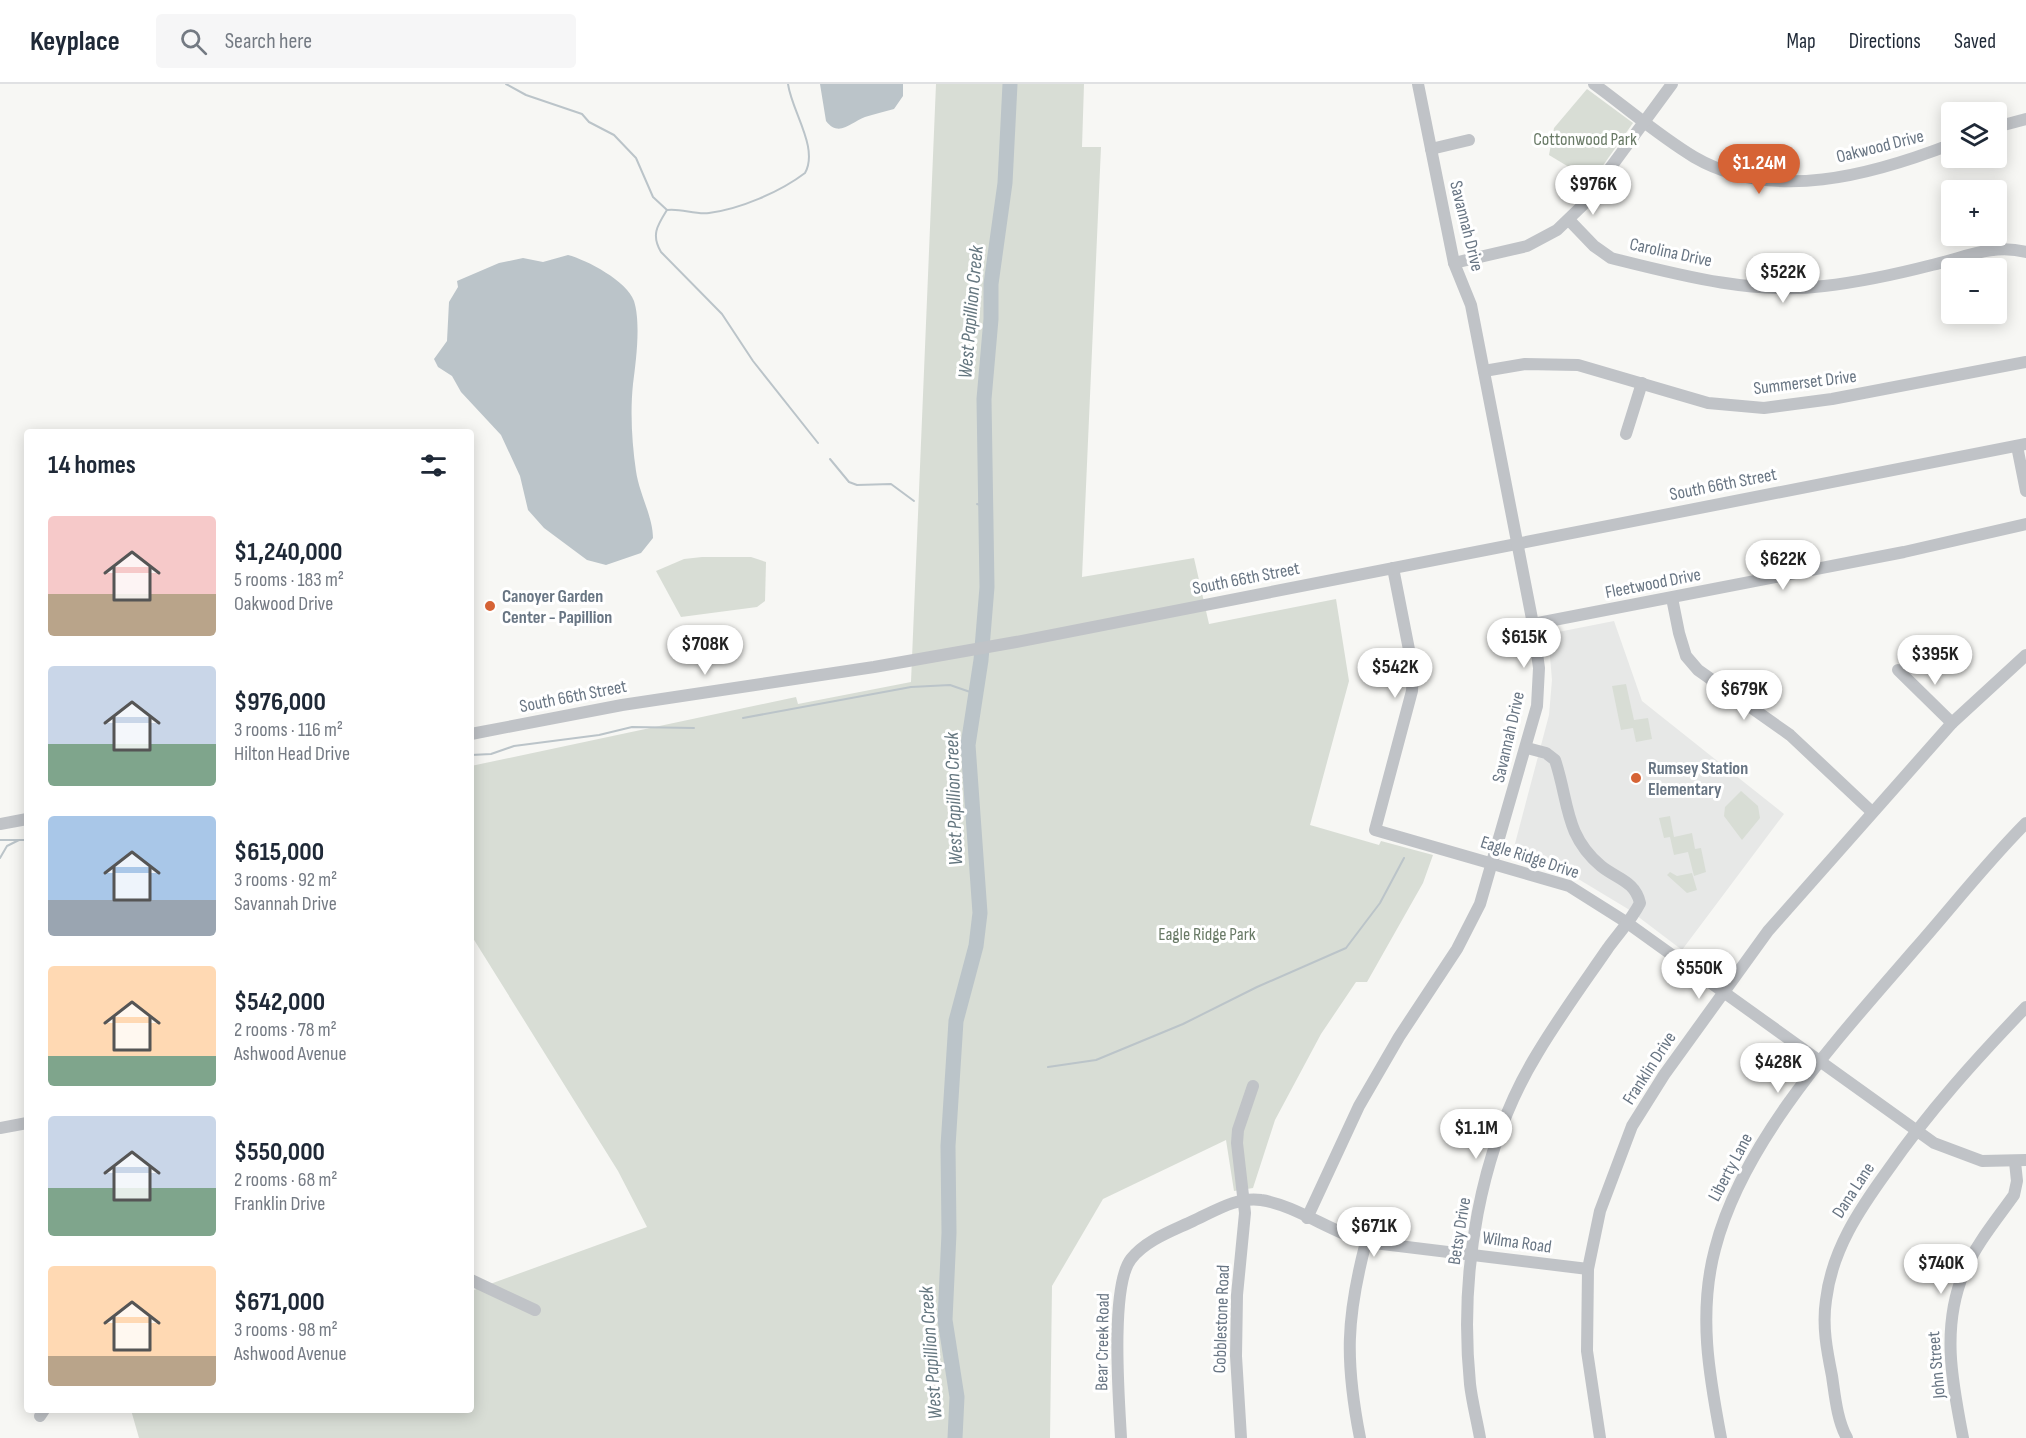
<!DOCTYPE html>
<meta charset="utf-8">
<style>
:root{--surface:#fff;--page:#f6f6f7;--text:#1f2937;--muted:#747a83;--line:#e0e1e3;--accent:#d66335}
body{margin:0;font-family:"Sofia Sans Condensed",sans-serif;background:var(--page);color:var(--text);height:100vh;display:flex;flex-direction:column;font-size:22px;white-space:nowrap}
*{box-sizing:border-box;margin:0}
p{font-size:20px;color:var(--muted)}
.icon{flex:none;width:33px;height:33px;fill:none;stroke:currentColor;stroke-width:2;stroke-linecap:round;stroke-linejoin:round}
.map{position:relative;flex:1;overflow:hidden}
.drawer{position:absolute;left:24px;top:345px;width:450px;height:984px;display:flex;flex-direction:column;background:var(--surface);border-radius:6px;box-shadow:0 3px 15px #0003}
.drawer>*{flex:none}
.fabs{position:absolute;left:1941px;top:18px;display:grid;gap:12px}
.fabs a{display:grid;place-items:center;width:66px;height:66px;border-radius:6px;background:var(--surface);box-shadow:0 3px 15px #0003;font-size:30px}
.price{position:absolute;translate:-50% -51px;padding:0 14px;border-radius:21px;background:#fff;color:#222;font-size:20px;line-height:39px;filter:drop-shadow(0 2px 3px #0008)}
.price::after{content:'';position:absolute;left:50%;top:36px;width:18px;height:14px;margin-left:-9px;background:inherit;clip-path:polygon(0 0,100% 0,50% 100%)}
.price.current{background:var(--accent);color:#fff}
ul{padding:0;list-style:none}
li{display:flex;align-items:center;gap:18px;height:150px;padding:0 24px}
li span{display:grid;place-items:center;flex:none;width:168px;height:120px;border-radius:6px;color:#555}
li>.icon{margin-inline-start:auto}
span .icon{width:72px;height:72px;fill:#fffc;stroke-width:1}
li b{font-size:26px}
h2{display:flex;justify-content:space-between;align-items:center;height:72px;padding:0 24px;font-size:26px}
header{display:flex;align-items:center;gap:36px;box-sizing:border-box;height:84px;padding:0 30px;background:var(--surface);border-bottom:2px solid var(--line)}
header strong{font-size:28px}
nav{display:flex;gap:33px;margin-inline-start:auto;font-size:21px}
.search{width:420px;height:54px;background:var(--page);display:flex;align-items:center;gap:15px;box-sizing:border-box;padding:0 21px;border-radius:6px;color:var(--muted);font-size:22px}
.map>svg:first-child{display:block}
</style>
<header>
<strong>Keyplace</strong>
<div class="search"><svg class="icon" aria-label="search" viewBox="0 0 24 24"><circle cx="10" cy="10" r="6"/><path d="M15 15l6 6"/></svg>Search here</div>
<nav><a>Map</a><a>Directions</a><a>Saved</a></nav>
</header>
<div class="map">
<svg width="2026" height="1354" viewBox="0 0 2026 1354">
<rect width="100%" height="100%" fill="#f7f7f4"/>
<!-- built -->
<polygon fill="#e7e8e7" points="1614,537 1642,617 1784,730 1682,866 1628,825 1565,787 1512,771 1549,631 1552,596 1548,550"/>
<!-- green -->
<g fill="#d8ddd5">
<polygon points="936,0 1084,0 1082,63 1101,63 1082,493 1194,474 1209,540 1336,515 1349,597 1310,741 1379,761 1381,757 1433,771 1423,799 1367,898 1356,898 1321,950 1275,1036 1253,1104 1234,1107 1226,1056 1103,1115 1052,1202 1050,1354 139,1354 131,1326 471,1326 471,1207 647,1143 618,1087 471,851 471,682 796,613 798,620 911,598"/>
<polygon points="1587,5 1633,39 1592,97 1549,71 1554,44"/>
<polygon points="702,473 751,473 766,478 765,517 757,523 681,533 656,487 684,475"/>
<polygon points="1626,600 1634,636 1648,634 1652,655 1636,658 1633,644 1621,646 1612,602"/>
<polygon points="1741,707 1758,722 1760,734 1742,756 1724,732 1725,723"/>
<polygon points="1670,732 1674,753 1692,749 1695,765 1701,764 1706,788 1694,792 1688,768 1674,771 1670,753 1664,754 1659,734"/>
<polygon points="1670,788 1677,792 1692,789 1697,806 1687,809 1667,791"/>
</g>
<!-- water -->
<g fill="#bbc4c9">
<path d="M820 0H903V12L894 25C884 28 874 30 865 33 851 38 839 54 826 37Z"/>
<path d="M568 171C587 176 627 197 634 217 641 239 636 277 633 300 630 329 632 359 636 387 639 409 653 433 653 454L641 469 606 481 587 476 544 444 528 426 520 392 501 351 461 308 452 292 438 283 434 275 447 257 449 218 458 203 457 197 499 179 523 174 543 178Z"/>
</g>
<g fill="none" stroke-linecap="round" stroke-linejoin="round">
<!-- stream -->
<g stroke="#bbc4c9" stroke-width="2">
<path d="M506 0 526 11 582 30 589 38 614 51 636 74 653 113 667 126C681 124 695 131 709 129 740 125 780 108 805 89 819 64 792 28 788 0"/>
<path d="M667 126C657 142 651 151 661 168L722 230 753 277 818 359"/>
<polyline points="830,375 849,398 857,401 891,400 914,417"/>
<polyline points="977,420 986,423"/>
<polyline points="743,634 911,603 950,601 976,610"/>
<polyline points="471,671 491,670 514,662 599,651 632,643 694,644"/>
<polyline points="0,756 27,756"/>
<polyline points="0,774 7,762 19,756"/>
<polyline points="1048,983 1096,976 1183,940 1257,903 1346,864 1380,819 1404,774"/>
</g>
<!-- river -->
<polyline stroke="#bbc4c9" stroke-width="15" points="955,1354 957,1313 945,1236 949,1149 948,1062 956,937 976,862 980,829 968,661 981,576 987,503 984,315 991,235 991,200 1005,99 1010,0"/>
<!-- minor -->
<g stroke="#c0c3c7" stroke-width="12">
<path d="M1594 0C1627 24 1659 52 1694 73 1773 119 1872 91 1952 60"/>
<polyline points="1996,43 2026,35"/>
<polyline points="1431,65 1469,56"/>
<path d="M1569 136 1594 162 1611 174C1679 191 1754 211 1824 202 1860 198 1897 190 1932 181 1964 174 1992 159 2026 168"/>
<polyline points="1454,179 1527,162 1557,146 1583,121 1672,0"/>
<polyline points="1484,287 1525,280 1578,281 1708,319 1764,324 1832,315 2026,278"/>
<polyline points="1626,350 1642,299"/>
<polyline points="2017,362 2026,407"/>
<polyline points="1393,484 1413,586 1412,607 1375,746 1569,802 1626,838 1934,1059 1982,1077 2026,1076"/>
<polyline points="1672,514 1679,549 1686,572 1698,586 1790,651 1872,728"/>
<polyline points="1533,540 1904,468 2026,440"/>
<polyline points="1898,586 1952,639"/>
<polyline points="471,650 622,621 874,583 1016,558 2026,360"/>
<polyline points="0,740 27,735"/>
<polyline points="0,1044 27,1039"/>
<polyline points="1307,1134 1359,1022 1399,953 1457,865 1480,820 1537,622 1539,584 1533,540 1471,221 1454,179 1418,0"/>
<polyline points="471,1196 535,1226"/>
<polyline points="40,1332 44,1326"/>
<path d="M1121 1354C1119 1317 1110 1202 1131 1175 1146 1156 1172 1147 1193 1137 1213 1128 1238 1112 1261 1116 1295 1121 1331 1148 1366 1158L1588 1185"/>
<polyline points="1241,1354 1236,1272 1237,1211 1245,1129 1237,1059 1238,1046 1253,1002"/>
<path d="M1360 1354C1345 1277 1346 1234 1366 1158"/>
<path d="M1480 1354C1477 1336 1472 1318 1470 1300 1459 1190 1479 1065 1537 970 1559 933 1584 899 1608 864 1619 849 1632 835 1640 819 1635 797 1617 795 1601 782 1564 751 1569 717 1555 676L1546 669 1527 664"/>
<polyline points="1600,1354 1587,1267 1588,1185 1600,1127 1632,1042 1664,991 1768,847 1952,639 2026,571"/>
<path d="M1721 1354C1709 1291 1698 1229 1715 1165 1743 1055 1842 950 1915 865 1952 823 1987 778 2026 739"/>
<path d="M1847 1354C1837 1336 1835 1312 1832 1292 1827 1267 1822 1242 1826 1216 1832 1166 1859 1126 1888 1086 1929 1027 1976 975 2026 923"/>
<path d="M1963 1354C1952 1297 1941 1243 1964 1188 1976 1160 1997 1135 2014 1111L2017 1097 2015 1078"/>
</g>
</g>
<!-- markers -->
<g fill="#d66335" stroke="#fff" stroke-width="2">
<circle cx="490" cy="522" r="6"/>
<circle cx="1636" cy="694" r="6"/>
</g>
<g text-anchor="middle" stroke-width="6" stroke-linejoin="round" paint-order="stroke">
<!-- park labels -->
<g font-size="18" fill="#697a66" stroke="#fff">
<text x="1585" y="61">Cottonwood Park</text>
<text x="1207" y="856">Eagle Ridge Park</text>
</g>
<!-- street labels -->
<g font-size="18" fill="#687583" stroke="#fff">
<text transform="translate(1880 62) rotate(-14)" y="6">Oakwood Drive</text>
<text transform="translate(1467 142) rotate(76)" y="6">Savannah Drive</text>
<text transform="translate(1671 168) rotate(12)" y="6">Carolina Drive</text>
<text transform="translate(1805 298) rotate(-7)" y="6">Summerset Drive</text>
<text transform="translate(1723 400) rotate(-11)" y="6">South 66th Street</text>
<text transform="translate(1246 494) rotate(-11)" y="6">South 66th Street</text>
<text transform="translate(1653 499) rotate(-11)" y="6">Fleetwood Drive</text>
<text transform="translate(573 612) rotate(-11)" y="6">South 66th Street</text>
<text transform="translate(1508 653) rotate(-77)" y="6">Savannah Drive</text>
<text transform="translate(1530 773) rotate(18)" y="6">Eagle Ridge Drive</text>
<text transform="translate(1649 984) rotate(-57)" y="6">Franklin Drive</text>
<text transform="translate(1730 1083) rotate(-62)" y="6">Liberty Lane</text>
<text transform="translate(1853 1106) rotate(-57)" y="6">Dana Lane</text>
<text transform="translate(1459 1147) rotate(-81)" y="6">Betsy Drive</text>
<text transform="translate(1517 1158) rotate(8)" y="6">Wilma Road</text>
<text transform="translate(1221 1235) rotate(-88)" y="6">Cobblestone Road</text>
<text transform="translate(1102 1258) rotate(-89)" y="6">Bear Creek Road</text>
<text transform="translate(1936 1281) rotate(-95)" y="6">John Street</text>
</g>
<!-- poi labels -->
<g font-size="18" font-weight="bold" fill="#687583" stroke="#fff" text-anchor="start">
<text x="502" y="518">Canoyer Garden<tspan x="502" dy="21">Center - Papillion</tspan></text>
<text x="1648" y="690">Rumsey Station<tspan x="1648" dy="21">Elementary</tspan></text>
</g>
<!-- water labels -->
<g font-size="20" font-style="italic" fill="#64767f" stroke="#fff">
<text transform="translate(970 228) rotate(-85)" y="7">West Papillion Creek</text>
<text transform="translate(953 715) rotate(-92)" y="7">West Papillion Creek</text>
<text transform="translate(930 1269) rotate(-94)" y="7">West Papillion Creek</text>
</g>
</g>
</svg>
<div class="fabs">
<a><svg class="icon" aria-label="layers" viewBox="0 0 24 24"><path d="M12 4l9 5-9 5-9-5zM3 14l9 5 9-5"/></svg></a>
<a>+</a>
<a>−</a>
</div>
<b class="price current" style="left:1759px;top:111px">$1.24M</b>
<b class="price" style="left:1593px;top:132px">$976K</b>
<b class="price" style="left:1783px;top:220px">$522K</b>
<b class="price" style="left:1783px;top:507px">$622K</b>
<b class="price" style="left:1524px;top:585px">$615K</b>
<b class="price" style="left:705px;top:592px">$708K</b>
<b class="price" style="left:1935px;top:602px">$395K</b>
<b class="price" style="left:1395px;top:615px">$542K</b>
<b class="price" style="left:1744px;top:637px">$679K</b>
<b class="price" style="left:1699px;top:916px">$550K</b>
<b class="price" style="left:1778px;top:1010px">$428K</b>
<b class="price" style="left:1476px;top:1076px">$1.1M</b>
<b class="price" style="left:1374px;top:1174px">$671K</b>
<b class="price" style="left:1941px;top:1211px">$740K</b>
<section class="drawer">
<h2>14 homes<svg class="icon" aria-label="filters" viewBox="0 0 24 24"><path d="M4 7h16M4 17h16"/><circle cx="9" cy="7" r="2"/><circle cx="15" cy="17" r="2"/></svg></h2>
<ul>
<li><span style="background:linear-gradient(#f6c9c9 65%,#b9a48a 0)"><svg class="icon" aria-label="home" viewBox="0 0 24 24"><path d="M3 11l9-7 9 7M6 9v11h12V9"/></svg></span><div><b>$1,240,000</b><p>5 rooms · 183 m²</p><p>Oakwood Drive</p></div></li>
<li><span style="background:linear-gradient(#c9d6e8 65%,#7fa58c 0)"><svg class="icon" aria-label="home" viewBox="0 0 24 24"><path d="M3 11l9-7 9 7M6 9v11h12V9"/></svg></span><div><b>$976,000</b><p>3 rooms · 116 m²</p><p>Hilton Head Drive</p></div></li>
<li><span style="background:linear-gradient(#a9c7e8 70%,#9aa5b1 0)"><svg class="icon" aria-label="home" viewBox="0 0 24 24"><path d="M3 11l9-7 9 7M6 9v11h12V9"/></svg></span><div><b>$615,000</b><p>3 rooms · 92 m²</p><p>Savannah Drive</p></div></li>
<li><span style="background:linear-gradient(#ffd9b3 75%,#7fa58c 0)"><svg class="icon" aria-label="home" viewBox="0 0 24 24"><path d="M3 11l9-7 9 7M6 9v11h12V9"/></svg></span><div><b>$542,000</b><p>2 rooms · 78 m²</p><p>Ashwood Avenue</p></div></li>
<li><span style="background:linear-gradient(#c9d6e8 60%,#7fa58c 0)"><svg class="icon" aria-label="home" viewBox="0 0 24 24"><path d="M3 11l9-7 9 7M6 9v11h12V9"/></svg></span><div><b>$550,000</b><p>2 rooms · 68 m²</p><p>Franklin Drive</p></div></li>
<li><span style="background:linear-gradient(#ffd9b3 75%,#b9a48a 0)"><svg class="icon" aria-label="home" viewBox="0 0 24 24"><path d="M3 11l9-7 9 7M6 9v11h12V9"/></svg></span><div><b>$671,000</b><p>3 rooms · 98 m²</p><p>Ashwood Avenue</p></div></li>
</ul>
</section>
</div>
